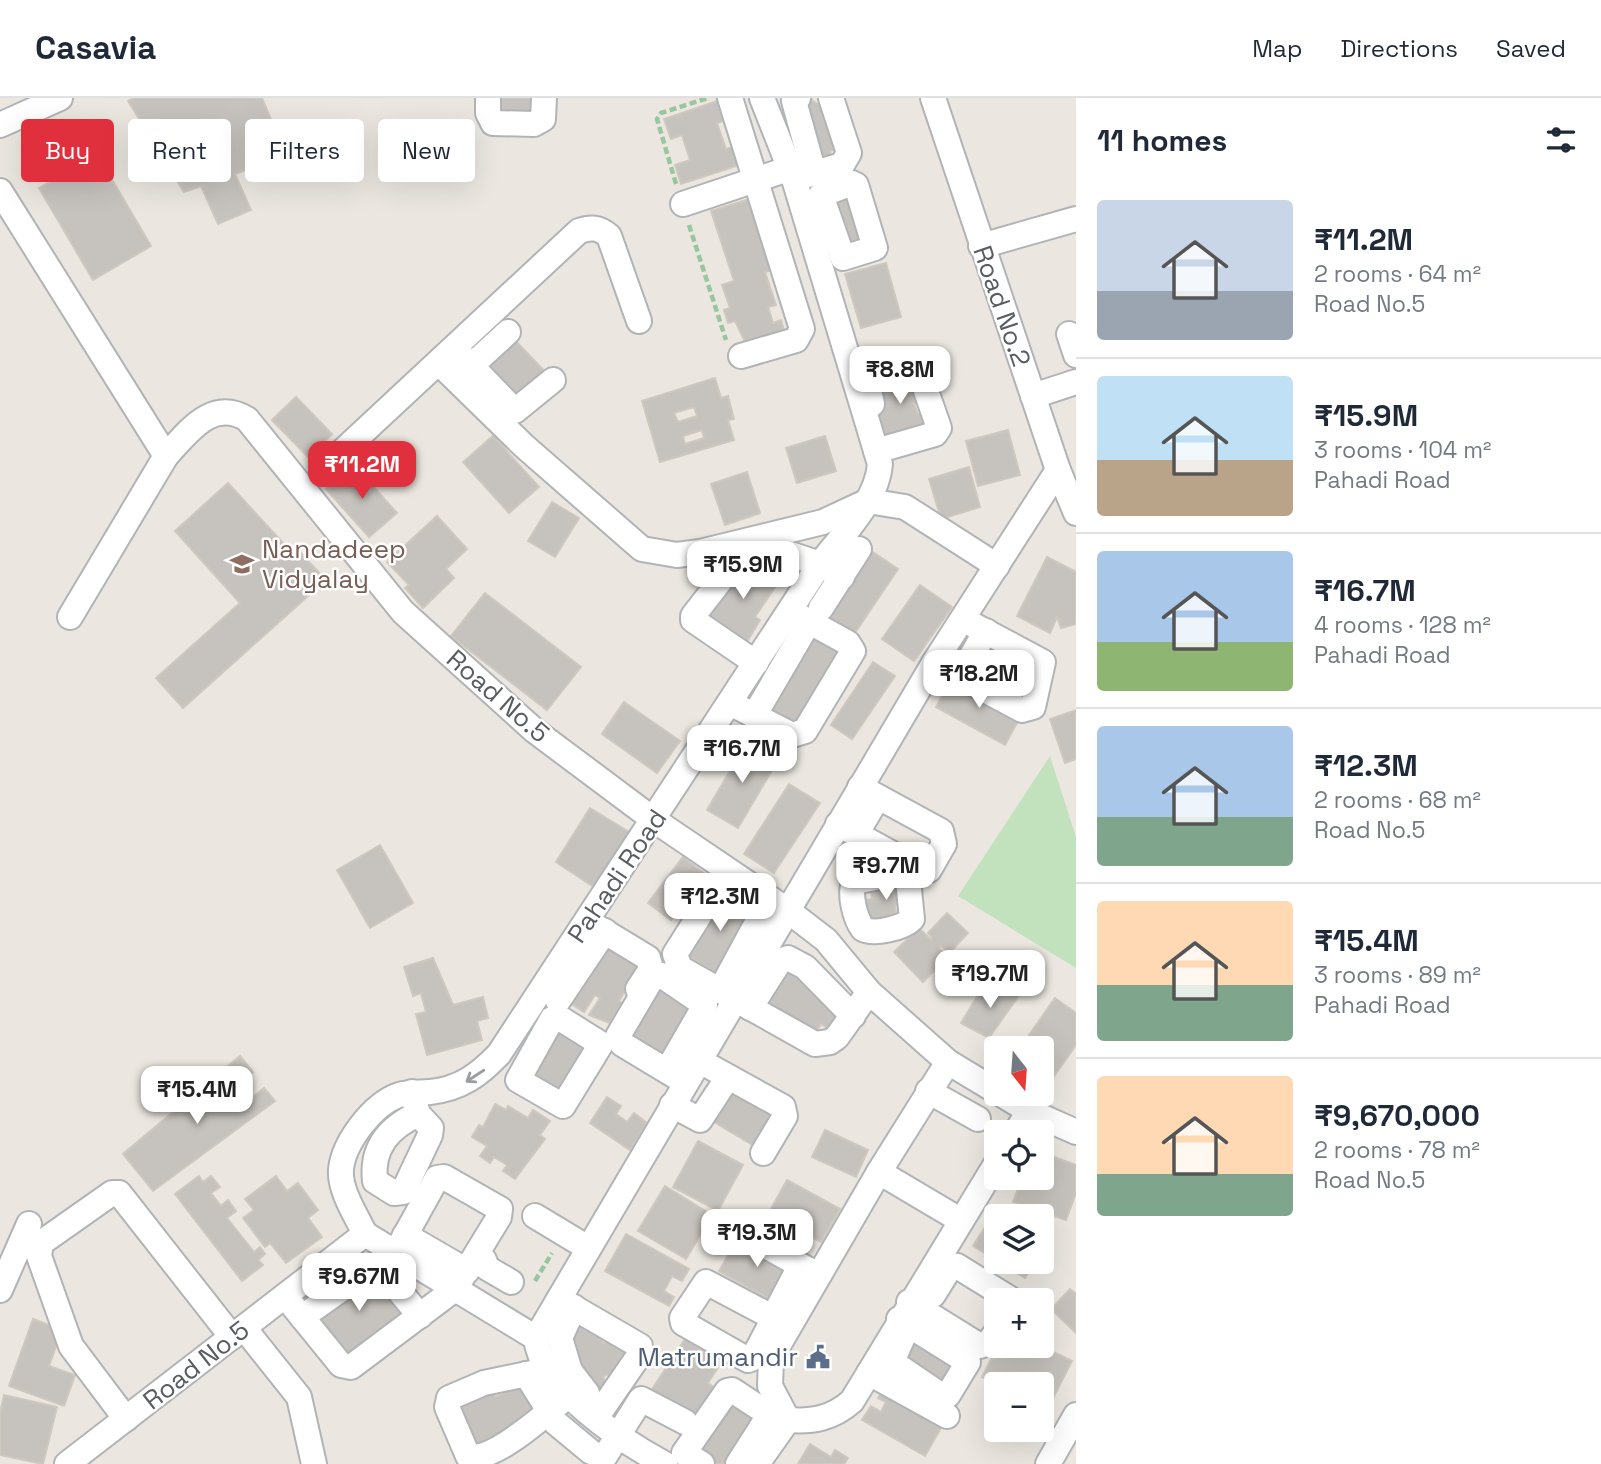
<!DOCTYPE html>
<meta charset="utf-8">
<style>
:root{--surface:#fff;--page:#f6f6f7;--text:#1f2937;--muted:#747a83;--line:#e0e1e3;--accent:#e1303d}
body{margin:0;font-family:"Space Grotesk",sans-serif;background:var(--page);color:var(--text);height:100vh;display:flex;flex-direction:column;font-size:26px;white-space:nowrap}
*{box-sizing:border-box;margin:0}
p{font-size:23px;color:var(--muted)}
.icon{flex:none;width:38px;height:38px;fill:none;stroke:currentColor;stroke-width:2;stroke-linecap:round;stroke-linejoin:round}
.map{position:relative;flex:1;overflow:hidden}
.panel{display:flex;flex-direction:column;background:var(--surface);width:525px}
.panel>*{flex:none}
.top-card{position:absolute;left:21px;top:21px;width:665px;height:63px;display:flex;gap:14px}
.needle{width:46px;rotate:163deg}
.buttons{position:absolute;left:984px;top:938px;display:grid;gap:14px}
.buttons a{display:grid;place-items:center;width:70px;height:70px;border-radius:7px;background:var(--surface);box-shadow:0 7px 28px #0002;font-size:35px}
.price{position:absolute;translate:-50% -60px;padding:0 16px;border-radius:14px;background:#fff;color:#222;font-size:23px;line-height:46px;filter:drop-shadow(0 2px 4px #0008)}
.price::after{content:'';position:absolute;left:50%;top:42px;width:21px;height:16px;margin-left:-10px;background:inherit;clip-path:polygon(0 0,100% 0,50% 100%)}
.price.selected{background:var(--accent);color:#fff}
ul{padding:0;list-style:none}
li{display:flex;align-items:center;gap:21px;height:175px;padding:0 21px}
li+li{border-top:2px solid var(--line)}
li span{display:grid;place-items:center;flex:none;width:196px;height:140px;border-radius:7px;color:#555}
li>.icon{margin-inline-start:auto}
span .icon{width:84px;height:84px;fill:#fffc;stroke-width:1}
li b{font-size:30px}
h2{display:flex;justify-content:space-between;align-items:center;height:84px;padding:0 21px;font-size:30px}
.chip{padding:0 24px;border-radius:7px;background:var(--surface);box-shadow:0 7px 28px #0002;font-size:24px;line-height:63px}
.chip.selected{background:var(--accent);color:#fff}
header{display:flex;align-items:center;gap:42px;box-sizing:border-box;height:98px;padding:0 35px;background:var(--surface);border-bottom:2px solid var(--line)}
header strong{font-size:33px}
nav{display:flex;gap:38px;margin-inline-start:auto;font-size:24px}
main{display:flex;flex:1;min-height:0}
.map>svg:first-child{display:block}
</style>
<header>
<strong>Casavia</strong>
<nav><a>Map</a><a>Directions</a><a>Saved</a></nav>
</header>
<main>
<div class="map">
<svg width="1076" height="1366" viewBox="0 0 1076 1366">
<rect width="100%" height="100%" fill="#ebe7e0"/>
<!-- green -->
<polygon fill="#c2e2bd" points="1050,658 1076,739 1076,870 958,798"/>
<!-- building -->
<g fill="#c6c2bd" stroke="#cfc8bf" stroke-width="2" fill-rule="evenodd">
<polygon points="134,0 262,0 286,57 235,76 251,112 218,126 201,88 184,94 128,3"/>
<polygon points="494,0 537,0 536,18 498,16"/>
<polygon points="809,0 817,6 827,2 844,50 830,53 832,62 815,67 798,7"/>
<polygon points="723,1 729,21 717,25 726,51 739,47 745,65 681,86 675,67 690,62 682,37 671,41 664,21"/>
<polygon points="97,56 151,148 93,182 39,90"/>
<polygon points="854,87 872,150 843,158 823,96"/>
<polygon points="756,99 775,171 765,174 776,207 768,209 773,225 781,222 785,236 747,248 735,223 728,225 724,212 730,210 722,187 734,183 711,113"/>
<polygon points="886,165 901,219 861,230 845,176"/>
<polygon points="510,237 550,279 517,309 478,267"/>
<polygon points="913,269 925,302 914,306 918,316 928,313 934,332 887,347 867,282"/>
<path d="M715 280 721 300 728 298 734 321 728 322 734 342 660 364 642 303ZM694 309 697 318 678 324 674 315ZM702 332 704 340 685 346 683 338Z"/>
<polygon points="296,299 332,336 308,359 272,322"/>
<polygon points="1008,332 1020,377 978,388 966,343"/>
<polygon points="493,338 539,389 509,415 463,364"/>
<polygon points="825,338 836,373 797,385 786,350"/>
<polygon points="354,367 397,415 369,439 326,391"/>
<polygon points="969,369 980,409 941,421 929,381"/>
<polygon points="747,374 760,415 725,427 711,386"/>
<polygon points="228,385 294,457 299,453 326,482 183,610 156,580 240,505 175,433"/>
<polygon points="552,404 579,420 555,459 528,443"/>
<polygon points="437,418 467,451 446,471 454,480 423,510 405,490 409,487 387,464"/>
<polygon points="867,450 898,471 852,539 821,518"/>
<polygon points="1047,459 1076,474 1076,526 1061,530 1057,519 1050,535 1017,518"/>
<polygon points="776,460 788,470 755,519 760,522 744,549 697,521 730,480"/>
<polygon points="920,487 952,509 914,563 882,541"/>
<polygon points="485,495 581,569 547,612 451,538"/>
<polygon points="808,531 847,552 800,633 762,611"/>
<polygon points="991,540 1038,566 1023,607 971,580"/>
<polygon points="873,564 895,578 852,641 831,627"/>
<polygon points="953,578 1022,616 1005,647 936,609"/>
<polygon points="624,604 680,643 657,675 602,636"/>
<polygon points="1076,612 1076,661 1065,665 1050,621"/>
<polygon points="747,644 778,662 738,730 707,712"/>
<polygon points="789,686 820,705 774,775 744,756"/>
<polygon points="590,710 629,734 594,789 556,764"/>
<polygon points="380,747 413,805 370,830 337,772"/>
<polygon points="683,759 705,776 671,822 648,805"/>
<polygon points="904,781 907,806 895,807 897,826 878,828 877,820 867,822 864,802 872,801 870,787"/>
<polygon points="721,793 755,812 722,878 684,855"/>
<polygon points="947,815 968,835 949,855 941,848 939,850 948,859 923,884 894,854 919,830 931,842 932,840 928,835"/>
<polygon points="603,844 647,864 637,873 619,903 622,905 610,925 589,917 600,900 595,897 584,914 567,903"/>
<polygon points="433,860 453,907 483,899 488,920 477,923 482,942 427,957 416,916 426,914 421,895 413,898 404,869"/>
<polygon points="786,864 814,888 810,894 840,912 829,931 821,926 812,941 759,909"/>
<polygon points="659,881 699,907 662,967 622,942"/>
<polygon points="1009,884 1022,893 989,940 961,925 983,889 999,899"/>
<polygon points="1055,900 1076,915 1076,947 1052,981 1041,973 1041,950 1020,950"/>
<polygon points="559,923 595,944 583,963 578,960 567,977 576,982 563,1004 524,983"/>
<polygon points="240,958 253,974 241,983 253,999 264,990 275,1003 153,1093 123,1056"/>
<polygon points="730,984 781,1014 759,1051 709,1021"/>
<polygon points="607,999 621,1008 616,1016 627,1024 634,1015 647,1025 630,1052 590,1025"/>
<polygon points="495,1006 506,1012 508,1008 528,1020 533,1012 550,1023 540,1037 545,1041 515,1081 503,1073 507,1067 494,1059 490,1065 480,1058 487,1048 472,1039 479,1027 483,1029"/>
<polygon points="825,1032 868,1052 856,1079 812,1059"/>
<polygon points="698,1043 743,1067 718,1113 673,1089"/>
<polygon points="1041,1054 1076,1067 1076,1095 1066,1122 1013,1104 1022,1080 1041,1080"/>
<polygon points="199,1078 203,1084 211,1078 220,1089 211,1095 221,1108 228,1102 236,1113 227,1120 254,1154 260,1149 265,1156 258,1162 263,1167 242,1183 175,1096"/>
<polygon points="276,1078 287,1093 298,1085 318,1112 308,1120 322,1139 286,1165 270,1145 265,1149 243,1120 254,1112 245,1101"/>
<polygon points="787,1082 840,1111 821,1144 768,1116"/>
<polygon points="665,1088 712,1117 686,1161 638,1133"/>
<polygon points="998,1109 1012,1118 996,1118 996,1162 973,1148"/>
<polygon points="626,1136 689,1171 682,1183 672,1178 664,1193 674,1199 669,1208 605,1173"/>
<polygon points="739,1138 795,1169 775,1204 719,1173"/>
<polygon points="999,1164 1035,1164 1025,1180"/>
<polygon points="376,1170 406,1211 359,1246 361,1249 345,1262 312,1217"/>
<polygon points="1070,1191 1076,1196 1076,1235 1051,1211"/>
<polygon points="33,1221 62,1232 49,1268 75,1277 64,1308 9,1288"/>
<polygon points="589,1221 596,1225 603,1245 614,1241 632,1254 620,1259 624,1271 603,1278 609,1294 593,1300 567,1233"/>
<polygon points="913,1232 965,1266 945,1296 893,1263"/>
<polygon points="685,1241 721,1265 708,1285 716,1291 693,1324 649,1296"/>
<polygon points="998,1248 1041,1248 1072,1263 1047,1312 1041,1309 1041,1286 997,1286 982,1279"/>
<polygon points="524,1286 542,1315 506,1331 510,1340 473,1356 450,1304 489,1287 495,1299"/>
<polygon points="887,1287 946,1321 925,1358 862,1322 871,1308 881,1314 886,1304 878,1300"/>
<polygon points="728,1294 763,1315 732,1366 711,1366 691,1354"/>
<polygon points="4,1297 57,1309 43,1366 0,1357 0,1315"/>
<polygon points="810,1346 831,1359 835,1352 848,1360 844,1366 798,1366"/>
</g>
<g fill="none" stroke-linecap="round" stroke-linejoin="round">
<!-- minor casing -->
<g stroke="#b1b4b7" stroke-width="28">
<g id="minor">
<polyline points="488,0 488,15 493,25 534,26 543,21 544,0"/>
<polyline points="730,0 802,231 796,242 741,258"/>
<polyline points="798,0 794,3 814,75"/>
<polyline points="933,0 1058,372 1076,415"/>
<polyline points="0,27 60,0"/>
<polyline points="794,81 842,67 849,55 831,0"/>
<polygon points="852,85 856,87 875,150 843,160 821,97"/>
<polyline points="0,93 166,358 70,519"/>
<polyline points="683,106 791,70"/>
<polyline points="981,148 1076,121"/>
<polyline points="1069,236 1076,257"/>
<polyline points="455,251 515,313 553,282"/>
<polyline points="440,266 524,348 642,451 677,457 700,454 823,424 868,403 905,409 997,468"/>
<polyline points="471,268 508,234"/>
<polyline points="1033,298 1076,284"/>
<polyline points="872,306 867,281 917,267 939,330 935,336 876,353"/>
<path d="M166 358C189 333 212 300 247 321L403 514 535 633 654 722 787 812 826 842 869 894 948 964 996 993"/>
<path d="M332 363 579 133C591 129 599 129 609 138L639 223"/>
<polyline points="821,510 859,451"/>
<polyline points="756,565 693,522 693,518 724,478 784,454 820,466 842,479"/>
<polyline points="934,565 1022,612 1033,609 1043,564 964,522"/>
<polyline points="960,578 986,533"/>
<polyline points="730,605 792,637 805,633 853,553 848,545 790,513"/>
<polyline points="754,618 809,524"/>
<polyline points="838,726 924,773 929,772 944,746 941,733 860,689"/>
<polyline points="856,736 878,699"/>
<polyline points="727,774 675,856 680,870 815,946 830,944 837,939 869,894"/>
<path d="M901 775 908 782 912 821C903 830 874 837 863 831 855 821 849 796 854 784Z"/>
<polyline points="587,823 648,860 651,871 638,891"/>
<polyline points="720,893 760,819 757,807 735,795"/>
<polyline points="558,903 605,833"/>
<polyline points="750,910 780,863 788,860 805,869 853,918"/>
<polygon points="558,919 601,946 563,1008 518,982 552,921"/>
<polyline points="698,962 783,1009 785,1018 763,1055"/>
<polyline points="667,973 705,907 661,877 651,882 618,938 622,946 685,984"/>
<polyline points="928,993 978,1021"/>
<path d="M412 994 418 1016 431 1030 430 1037 403 1094 394 1095 375 1083C371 1049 390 1029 418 1016"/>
<polyline points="1001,996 1029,1013 1076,1034"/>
<polyline points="672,1007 700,1022 728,979"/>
<polyline points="1016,1034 1029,1013"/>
<polyline points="879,1074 960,1122"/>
<polyline points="535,1118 588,1150"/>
<polyline points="742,1135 818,1177"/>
<path d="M365 1136C356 1117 339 1092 341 1071 344 1044 373 1006 399 997 410 994 419 995 430 994 460 991 479 977 499 956L820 466C842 437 877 404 880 366L794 81 762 0"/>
<path d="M365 1136 536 1240C541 1290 622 1343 665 1366"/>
<polyline points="405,1137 467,1173"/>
<polyline points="484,1162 487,1170 511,1184"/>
<polygon points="706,1184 774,1220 753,1260 748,1262 683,1225 682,1220"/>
<polyline points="0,1192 29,1126"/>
<polyline points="933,1197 948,1173 957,1168 1012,1202"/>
<polyline points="285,1198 341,1267 351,1269 455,1191 499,1119 500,1111 444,1079 437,1080 396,1154 381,1168"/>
<polyline points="559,1201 640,1248 640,1256 596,1320"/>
<polyline points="909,1204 980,1248 988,1245 996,1235"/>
<polyline points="779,1208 800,1168"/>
<polyline points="574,1209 560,1240 570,1273 587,1295"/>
<polyline points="302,1219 377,1166 420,1218"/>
<polyline points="899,1221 968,1264 948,1297 942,1298 892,1264 903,1239"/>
<polyline points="244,1230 299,1299 314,1366"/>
<polyline points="536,1240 934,565 1058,372"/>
<path d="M546 1272 484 1285 449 1300 447 1309 468 1358C494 1365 550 1312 570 1296"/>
<polyline points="869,1275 947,1318"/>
<polyline points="526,1276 549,1313"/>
<polyline points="126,1321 71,1248 39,1158 41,1145 112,1095 119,1095 232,1239"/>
<polyline points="788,1322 770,1288 771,1260 879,1074 948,964"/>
<path d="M788 1322C813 1324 833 1320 852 1303L996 1066"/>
<polyline points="556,1325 591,1354"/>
<polyline points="67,1366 365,1136"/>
<polyline points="600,1366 641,1301 685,1324"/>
<polyline points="702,1366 684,1355 727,1293 732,1292 770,1317"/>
<polyline points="738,1366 777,1305"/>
<polyline points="757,1366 788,1322"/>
<polyline points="1048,1366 1076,1317"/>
</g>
</g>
<!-- path -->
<g stroke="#98c69e" stroke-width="4.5" stroke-dasharray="7 3.5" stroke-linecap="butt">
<polyline points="676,86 657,21 661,15 708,0"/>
<polyline points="689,127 726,242"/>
<polyline points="535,1183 552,1155"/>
</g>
<!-- minor -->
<use href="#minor" stroke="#fff" stroke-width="24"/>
</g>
<!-- one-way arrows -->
<defs><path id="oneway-shaft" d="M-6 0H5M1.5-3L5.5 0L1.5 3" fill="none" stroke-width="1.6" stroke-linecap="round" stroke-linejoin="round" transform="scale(1.75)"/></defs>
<use stroke="#9b9ea0" href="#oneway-shaft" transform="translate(475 978) rotate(147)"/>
<!-- icons -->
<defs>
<g id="school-bare" transform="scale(1.89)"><path d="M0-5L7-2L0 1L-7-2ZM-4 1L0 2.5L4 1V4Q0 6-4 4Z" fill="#8d6e63" stroke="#fff" stroke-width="2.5" paint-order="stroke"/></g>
<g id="civic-bare" transform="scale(1.89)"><path d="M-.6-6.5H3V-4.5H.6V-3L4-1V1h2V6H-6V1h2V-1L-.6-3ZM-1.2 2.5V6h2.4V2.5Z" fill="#5c6f8a" stroke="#fff" stroke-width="2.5" paint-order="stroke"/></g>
</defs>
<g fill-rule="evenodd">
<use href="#school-bare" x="242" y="466"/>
<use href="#civic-bare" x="818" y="1259"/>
</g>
<g text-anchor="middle" stroke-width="5" stroke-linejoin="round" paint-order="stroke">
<!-- street labels -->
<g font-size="26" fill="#595d60" stroke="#fff">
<text transform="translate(1002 208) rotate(71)" y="9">Road No.2</text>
<text transform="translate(498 598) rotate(41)" y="9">Road No.5</text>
<text transform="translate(617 778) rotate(-56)" y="9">Pahadi Road</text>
<text transform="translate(196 1267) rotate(-38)" y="9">Road No.5</text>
</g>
<!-- education labels -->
<g font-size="26" fill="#785e54" stroke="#fff" text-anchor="start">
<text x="262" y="460">Nandadeep<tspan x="262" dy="30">Vidyalay</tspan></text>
</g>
<!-- service labels -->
<g font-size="26" fill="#4e5e75" stroke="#fff" text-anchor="end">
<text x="798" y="1268">Matrumandir</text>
</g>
</g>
</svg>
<div class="buttons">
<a><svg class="needle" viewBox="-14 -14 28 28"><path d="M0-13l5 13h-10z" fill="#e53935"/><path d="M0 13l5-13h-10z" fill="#747a83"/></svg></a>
<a><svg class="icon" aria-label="locate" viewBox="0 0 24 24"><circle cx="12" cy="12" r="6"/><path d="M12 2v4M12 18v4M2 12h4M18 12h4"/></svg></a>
<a><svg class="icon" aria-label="layers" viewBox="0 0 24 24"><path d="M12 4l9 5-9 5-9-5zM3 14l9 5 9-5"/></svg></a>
<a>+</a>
<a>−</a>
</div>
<b class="price" style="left:900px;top:308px">₹8.8M</b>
<b class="price selected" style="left:362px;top:403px">₹11.2M</b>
<b class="price" style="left:743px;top:503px">₹15.9M</b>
<b class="price" style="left:979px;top:612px">₹18.2M</b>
<b class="price" style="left:742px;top:687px">₹16.7M</b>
<b class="price" style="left:886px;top:804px">₹9.7M</b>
<b class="price" style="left:720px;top:835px">₹12.3M</b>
<b class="price" style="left:990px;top:912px">₹19.7M</b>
<b class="price" style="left:197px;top:1028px">₹15.4M</b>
<b class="price" style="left:757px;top:1171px">₹19.3M</b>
<b class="price" style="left:359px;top:1215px">₹9.67M</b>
<div class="top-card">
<a class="chip selected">Buy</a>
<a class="chip">Rent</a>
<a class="chip">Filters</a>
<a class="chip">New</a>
</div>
</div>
<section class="panel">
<h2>11 homes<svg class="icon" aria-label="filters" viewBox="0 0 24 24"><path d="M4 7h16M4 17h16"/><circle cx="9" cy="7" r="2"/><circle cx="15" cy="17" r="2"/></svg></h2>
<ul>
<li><span style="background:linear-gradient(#c9d6e8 65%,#9aa5b1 0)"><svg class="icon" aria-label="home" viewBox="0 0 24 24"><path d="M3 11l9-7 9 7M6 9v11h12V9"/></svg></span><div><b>₹11.2M</b><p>2 rooms · 64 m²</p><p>Road No.5</p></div></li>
<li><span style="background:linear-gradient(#bfe0f5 60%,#b9a48a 0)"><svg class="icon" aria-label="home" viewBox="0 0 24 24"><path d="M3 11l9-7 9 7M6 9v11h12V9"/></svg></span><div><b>₹15.9M</b><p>3 rooms · 104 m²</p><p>Pahadi Road</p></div></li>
<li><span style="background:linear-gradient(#a9c7e8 65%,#8fb573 0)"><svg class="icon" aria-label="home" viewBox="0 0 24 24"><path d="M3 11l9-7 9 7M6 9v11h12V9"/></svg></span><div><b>₹16.7M</b><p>4 rooms · 128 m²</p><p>Pahadi Road</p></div></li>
<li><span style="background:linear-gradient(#a9c7e8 65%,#7fa58c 0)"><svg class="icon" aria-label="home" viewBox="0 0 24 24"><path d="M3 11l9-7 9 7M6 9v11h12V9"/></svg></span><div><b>₹12.3M</b><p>2 rooms · 68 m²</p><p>Road No.5</p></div></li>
<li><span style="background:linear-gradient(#ffd9b3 60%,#7fa58c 0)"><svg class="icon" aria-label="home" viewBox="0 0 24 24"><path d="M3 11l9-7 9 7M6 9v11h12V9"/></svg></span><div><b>₹15.4M</b><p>3 rooms · 89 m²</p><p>Pahadi Road</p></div></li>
<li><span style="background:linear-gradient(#ffd9b3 70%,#7fa58c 0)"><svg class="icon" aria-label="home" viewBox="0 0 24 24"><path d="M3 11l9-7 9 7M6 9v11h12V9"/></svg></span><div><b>₹9,670,000</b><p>2 rooms · 78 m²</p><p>Road No.5</p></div></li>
</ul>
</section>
</main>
